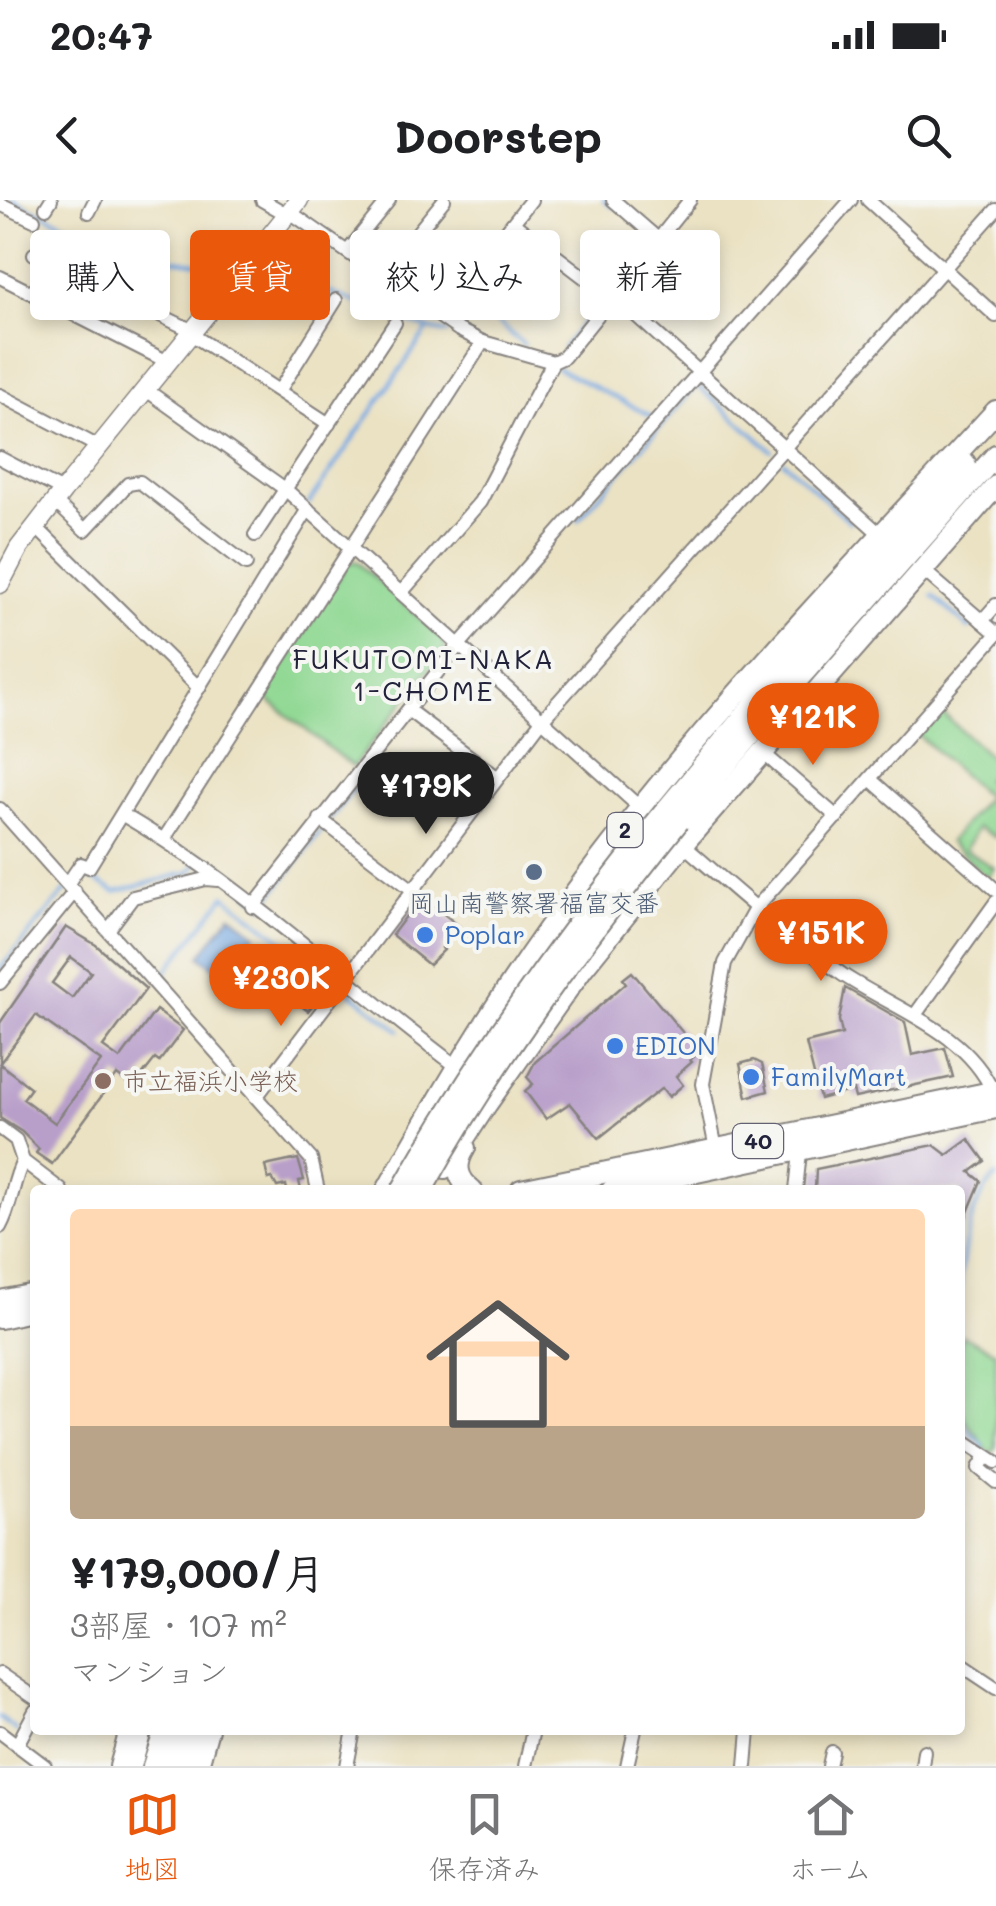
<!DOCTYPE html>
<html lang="ja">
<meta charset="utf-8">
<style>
:root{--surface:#fff;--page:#f2f2f2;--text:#202124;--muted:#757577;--line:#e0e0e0;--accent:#ea580c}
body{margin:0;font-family:Mali,"Klee One",sans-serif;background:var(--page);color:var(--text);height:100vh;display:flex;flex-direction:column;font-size:38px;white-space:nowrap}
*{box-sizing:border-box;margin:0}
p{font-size:32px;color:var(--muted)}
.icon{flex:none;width:55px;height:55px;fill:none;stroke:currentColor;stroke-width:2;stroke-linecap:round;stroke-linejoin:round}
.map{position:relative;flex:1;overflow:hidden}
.panel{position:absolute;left:30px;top:985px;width:935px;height:550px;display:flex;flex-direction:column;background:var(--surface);border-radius:10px;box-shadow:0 5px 15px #0003}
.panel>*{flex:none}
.top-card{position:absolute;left:30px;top:30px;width:938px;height:90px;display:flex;gap:20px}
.price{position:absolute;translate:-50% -85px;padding:0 22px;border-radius:35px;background:var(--accent);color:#fff;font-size:32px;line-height:65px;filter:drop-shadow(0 2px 5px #0008)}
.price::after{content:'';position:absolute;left:50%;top:60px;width:30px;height:22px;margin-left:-15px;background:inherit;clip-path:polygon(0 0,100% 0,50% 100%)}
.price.selected{background:#222;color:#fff}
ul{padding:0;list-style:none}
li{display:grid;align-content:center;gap:20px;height:530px;padding:0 40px}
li+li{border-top:2px solid var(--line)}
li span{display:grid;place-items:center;height:310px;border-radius:10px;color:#555}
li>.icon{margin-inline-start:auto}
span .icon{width:180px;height:180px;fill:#fffc;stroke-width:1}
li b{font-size:42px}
.chip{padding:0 35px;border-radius:10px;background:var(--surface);box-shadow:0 5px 15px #0003;font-size:35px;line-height:90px}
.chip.selected{background:var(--accent);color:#fff}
.status{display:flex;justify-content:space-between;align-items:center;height:70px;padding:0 50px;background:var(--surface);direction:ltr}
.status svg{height:28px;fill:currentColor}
header{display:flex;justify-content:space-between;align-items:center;height:130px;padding:0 40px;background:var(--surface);font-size:45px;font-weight:800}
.dock{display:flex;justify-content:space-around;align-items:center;height:140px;border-top:2px solid var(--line);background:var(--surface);font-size:28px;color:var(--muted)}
.dock a{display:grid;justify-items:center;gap:5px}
.dock .selected{color:var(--accent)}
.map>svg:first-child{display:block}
</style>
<div class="status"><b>20:47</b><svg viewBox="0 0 49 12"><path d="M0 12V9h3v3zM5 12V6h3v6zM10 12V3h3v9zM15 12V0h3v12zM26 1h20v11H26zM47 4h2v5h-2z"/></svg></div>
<header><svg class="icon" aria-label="back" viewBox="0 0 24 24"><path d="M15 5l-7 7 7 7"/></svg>Doorstep<svg class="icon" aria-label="search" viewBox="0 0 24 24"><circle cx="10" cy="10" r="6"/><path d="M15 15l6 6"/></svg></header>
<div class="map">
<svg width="996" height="1566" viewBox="0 0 996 1566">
<rect width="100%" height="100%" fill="#f6f6f2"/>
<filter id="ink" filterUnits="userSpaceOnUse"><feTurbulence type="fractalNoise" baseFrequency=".01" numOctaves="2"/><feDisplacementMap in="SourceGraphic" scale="20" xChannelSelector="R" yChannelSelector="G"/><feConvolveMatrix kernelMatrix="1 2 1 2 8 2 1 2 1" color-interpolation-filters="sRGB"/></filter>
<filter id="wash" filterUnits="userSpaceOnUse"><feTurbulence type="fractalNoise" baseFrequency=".0048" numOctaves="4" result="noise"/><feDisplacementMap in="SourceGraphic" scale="40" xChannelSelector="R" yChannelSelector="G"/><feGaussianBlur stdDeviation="2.25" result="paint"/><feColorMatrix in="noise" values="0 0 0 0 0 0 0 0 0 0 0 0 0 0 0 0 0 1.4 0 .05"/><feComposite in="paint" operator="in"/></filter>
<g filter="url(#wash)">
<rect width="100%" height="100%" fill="#ebe2c3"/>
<!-- green -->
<g fill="#90d893" stroke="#597d67" stroke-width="2.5">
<polygon points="356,361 444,440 445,449 353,567 263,496 348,363"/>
<polygon points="940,511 996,562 996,570 986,580 996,589 996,638 977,628 965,650 994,668 987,677 949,642 987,597 917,534"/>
<path d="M962 1135 996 1152V1248L992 1253 986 1250C982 1235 964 1225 960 1209 956 1194 958 1148 962 1135Z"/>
</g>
<!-- water -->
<polygon fill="#76a8e2" stroke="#4c658e" stroke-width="2.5" points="231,715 256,734 224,775 200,756"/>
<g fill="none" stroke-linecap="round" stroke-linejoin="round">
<!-- stream -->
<g stroke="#76a8e2" stroke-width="4">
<polyline points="13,0 129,53 225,67"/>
<polyline points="604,0 612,7"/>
<polyline points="247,74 321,89 428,129 309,303"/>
<polyline points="610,89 651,38"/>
<polyline points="451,109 463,98 485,111 524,145"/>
<polyline points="428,129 447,133"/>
<polyline points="563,148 604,96"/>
<polyline points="557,168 655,218"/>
<polyline points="783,261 850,322"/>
<polyline points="578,320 697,185 772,251"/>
<polyline points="933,396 969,428 971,426"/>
<polyline points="330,619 361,580"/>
<polyline points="82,673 115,692 190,672 202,656 256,699"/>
<polyline points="263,706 324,627"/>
<polyline points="0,769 67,689"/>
<polyline points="161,778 225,696 399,830"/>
<path d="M960 1086C963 1047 969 1005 996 976"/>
<polyline points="960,1217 967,1230 983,1245 981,1250"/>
<polyline points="0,1518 17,1531"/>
<polyline points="112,1530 113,1531"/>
<polyline points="27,1537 35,1527"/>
</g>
</g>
<g id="blocks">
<!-- building -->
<g fill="#b89fca" fill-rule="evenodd">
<polygon points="421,696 459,726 442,748 444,750 429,765 392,735"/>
<path d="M66 727 96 745 146 789 103 847 120 859 156 810 183 830 159 862 155 859 133 887 117 875 52 964 36 953 39 949 22 932 0 918V864L31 888 23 899 55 923 101 861 36 815 0 863V823ZM71 757 91 772 72 798 52 783Z"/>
<polygon points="294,755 330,783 308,811 273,784"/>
<polygon points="632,772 699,852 690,860 692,862 676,876 683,885 669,897 662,888 599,938 570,903 546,919 525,891 533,884 527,877 535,862 626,783 623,779"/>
<polygon points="845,788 905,822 912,855 945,848 953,877 855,898 853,890 820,899 806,843 842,834 839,820"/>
<polygon points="754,860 762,864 768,891 747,897 740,864"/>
<polygon points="969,939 985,961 970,972 981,981 960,1031 960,990 815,990 816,969 934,945 947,955"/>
<polygon points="298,959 304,980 299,981 301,990 287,990 286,985 277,987 272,978 268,979 265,966"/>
</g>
</g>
</g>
<g filter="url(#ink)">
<use href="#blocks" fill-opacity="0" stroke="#86827f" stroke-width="2.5"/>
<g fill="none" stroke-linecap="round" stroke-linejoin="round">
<!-- minor casing -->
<g stroke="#86827f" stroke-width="16">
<g id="minor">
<polyline points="262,0 288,15"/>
<polyline points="613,0 658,39"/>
<polyline points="868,0 996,116"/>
<polyline points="0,4 34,20"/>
<polyline points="46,8 51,0"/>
<polyline points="89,12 95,0"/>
<polyline points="290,12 459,130 483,142 553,162"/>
<polyline points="513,23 610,97"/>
<polyline points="348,51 389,0"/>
<polyline points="34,54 193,131"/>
<polyline points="481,63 531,0"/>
<polyline points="383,75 444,0"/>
<polyline points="0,77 168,162"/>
<polyline points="612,94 880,334"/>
<polyline points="191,134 329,224"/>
<polyline points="145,189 285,289 646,613"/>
<polyline points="279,191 336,100"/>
<polyline points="0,195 99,247"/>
<polyline points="0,258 63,291"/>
<polyline points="55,302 85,330 128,284 140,282 246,364"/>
<polyline points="36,327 199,488"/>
<polyline points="255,335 395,123"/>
<polyline points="923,370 996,433"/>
<polyline points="401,393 480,302 553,162 564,157 690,0"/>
<polyline points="982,421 996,405"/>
<polyline points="408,510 498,578"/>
<polyline points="762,552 837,617"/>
<polyline points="870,579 996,690"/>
<polyline points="0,609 311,959 318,990"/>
<path d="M123 615C244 685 347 785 459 868"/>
<polyline points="320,619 413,690"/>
<polyline points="164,639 483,142"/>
<path d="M680 642C733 688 785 735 843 775 896 810 966 831 993 892"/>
<polyline points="68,683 81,664 89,667 308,309"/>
<polyline points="253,707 458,446 851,0"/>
<polyline points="109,729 133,697 206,679 218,680"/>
<polyline points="0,783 75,691"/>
<polyline points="915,815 996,702"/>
<polyline points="257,896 542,520 996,10"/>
<polyline points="0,928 16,940 23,961 61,990"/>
<polyline points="716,949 703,884 725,763 755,709 996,435"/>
<polyline points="796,990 801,943"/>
<path d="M0 1027C12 1006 12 982 23 961"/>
<polyline points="960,1238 996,1262"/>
<polyline points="986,1256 979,1268 996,1282"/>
<polyline points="960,1464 996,1488"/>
<polyline points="0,1474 35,1498"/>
<polyline points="0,1532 45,1566"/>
<polyline points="17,1545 35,1511"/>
<polyline points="116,1566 126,1530"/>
<polyline points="202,1566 212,1530"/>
<polyline points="347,1566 354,1530"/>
<polyline points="525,1566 533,1530"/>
<polyline points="627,1566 635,1530"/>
<polyline points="746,1566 749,1530"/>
<polyline points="829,1566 832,1552"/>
<polyline points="922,1566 924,1551"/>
</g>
</g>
<!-- secondary casing -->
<g stroke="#86827f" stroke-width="21">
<polyline id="secondary" points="0,384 19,348 63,291 299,0"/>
</g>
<!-- primary casing -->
<g stroke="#86827f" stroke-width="24">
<g id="primary">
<polyline points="521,990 996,891"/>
<polyline points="612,990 996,908"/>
<polyline points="0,1101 35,1094"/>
<polyline points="0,1118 35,1110"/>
</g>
</g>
<!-- trunk casing -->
<g stroke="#86827f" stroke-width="24">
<g id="trunk">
<polyline points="666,610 780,473 965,263"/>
<polyline points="679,621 794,484 996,255"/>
<path d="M465 948C455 964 456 978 472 990"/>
<polyline points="445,968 486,905 582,769 683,644 996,286"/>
<path d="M387 990C426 920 467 849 512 782 650 574 828 394 996 211"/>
<polyline points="131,1566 141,1530"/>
<polyline points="153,1566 165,1530"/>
<polyline points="171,1566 182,1530"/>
<polyline points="188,1566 199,1530"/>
</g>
</g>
<!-- minor -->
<use href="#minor" stroke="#fff" stroke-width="12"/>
<!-- secondary -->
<use href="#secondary" stroke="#fff" stroke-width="18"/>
<!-- primary -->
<use href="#primary" stroke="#fff" stroke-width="20"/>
<!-- trunk -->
<use href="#trunk" stroke="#fff" stroke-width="20"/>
<!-- trunk-bridge casing -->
<g stroke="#86827f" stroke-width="24" stroke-linecap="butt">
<g id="trunk-bridge">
<path d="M402 990C478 855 569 730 666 610"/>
<path d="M422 990C495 859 585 738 679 621"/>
</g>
</g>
<!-- trunk-bridge -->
<use href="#trunk-bridge" stroke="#fff" stroke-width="20"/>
</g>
</g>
<!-- markers -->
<circle fill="#5c6f8a" stroke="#f6f6f2" stroke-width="4" cx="534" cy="672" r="10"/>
<g fill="#3f7fe0" stroke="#f6f6f2" stroke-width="4">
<circle cx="425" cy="735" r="10"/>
<circle cx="615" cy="846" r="10"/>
<circle cx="751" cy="877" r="10"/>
</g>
<circle fill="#8d6e63" stroke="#f6f6f2" stroke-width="4" cx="103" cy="881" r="10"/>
<g text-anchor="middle" stroke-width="8" stroke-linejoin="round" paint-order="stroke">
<!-- shield labels -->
<g fill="#f6f6f2" stroke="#626272" stroke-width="2.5">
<rect x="607.5" y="613" width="35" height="34" rx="8"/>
<rect x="733" y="924" width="50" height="34" rx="8"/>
</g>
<g font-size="22" font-weight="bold" fill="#22223b">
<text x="625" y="638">2</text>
<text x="758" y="949">40</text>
</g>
<!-- service labels -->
<g font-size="25" fill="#4e5e75" stroke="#f6f6f2">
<text x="534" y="712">岡山南警察署福富交番</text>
</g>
<!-- shop labels -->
<g font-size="25" fill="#366cbe" stroke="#f6f6f2" text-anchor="start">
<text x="445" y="744">Poplar</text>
<text x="635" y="855">EDION</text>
<text x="771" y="886">FamilyMart</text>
</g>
<!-- education labels -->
<g font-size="25" fill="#785e54" stroke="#f6f6f2" text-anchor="start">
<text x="123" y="890">市立福浜小学校</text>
</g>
<!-- neighbourhood labels -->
<g font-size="28" letter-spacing="2.5" fill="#22223b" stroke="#f6f6f2">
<text x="424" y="469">FUKUTOMI-NAKA<tspan x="424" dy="32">1-CHOME</tspan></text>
</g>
</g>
</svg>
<b class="price" style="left:813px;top:568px">¥121K</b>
<b class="price selected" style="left:426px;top:637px">¥179K</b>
<b class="price" style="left:821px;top:784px">¥151K</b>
<b class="price" style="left:281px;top:829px">¥230K</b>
<div class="top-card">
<a class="chip">購入</a>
<a class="chip selected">賃貸</a>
<a class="chip">絞り込み</a>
<a class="chip">新着</a>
</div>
<section class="panel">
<ul>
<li><span style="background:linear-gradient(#ffd9b3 70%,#b9a48a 0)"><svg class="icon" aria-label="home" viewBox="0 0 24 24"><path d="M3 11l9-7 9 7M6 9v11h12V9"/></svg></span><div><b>¥179,000/月</b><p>3部屋 · 107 m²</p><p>マンション</p></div></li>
</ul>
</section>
</div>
<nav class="dock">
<a class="selected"><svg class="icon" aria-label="map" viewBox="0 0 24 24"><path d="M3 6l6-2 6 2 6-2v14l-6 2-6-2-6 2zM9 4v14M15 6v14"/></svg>地図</a>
<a><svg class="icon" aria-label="saved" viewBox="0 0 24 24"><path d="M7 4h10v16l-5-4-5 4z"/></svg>保存済み</a>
<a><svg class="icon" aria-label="home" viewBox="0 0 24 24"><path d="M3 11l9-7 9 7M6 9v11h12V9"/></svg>ホーム</a>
</nav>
